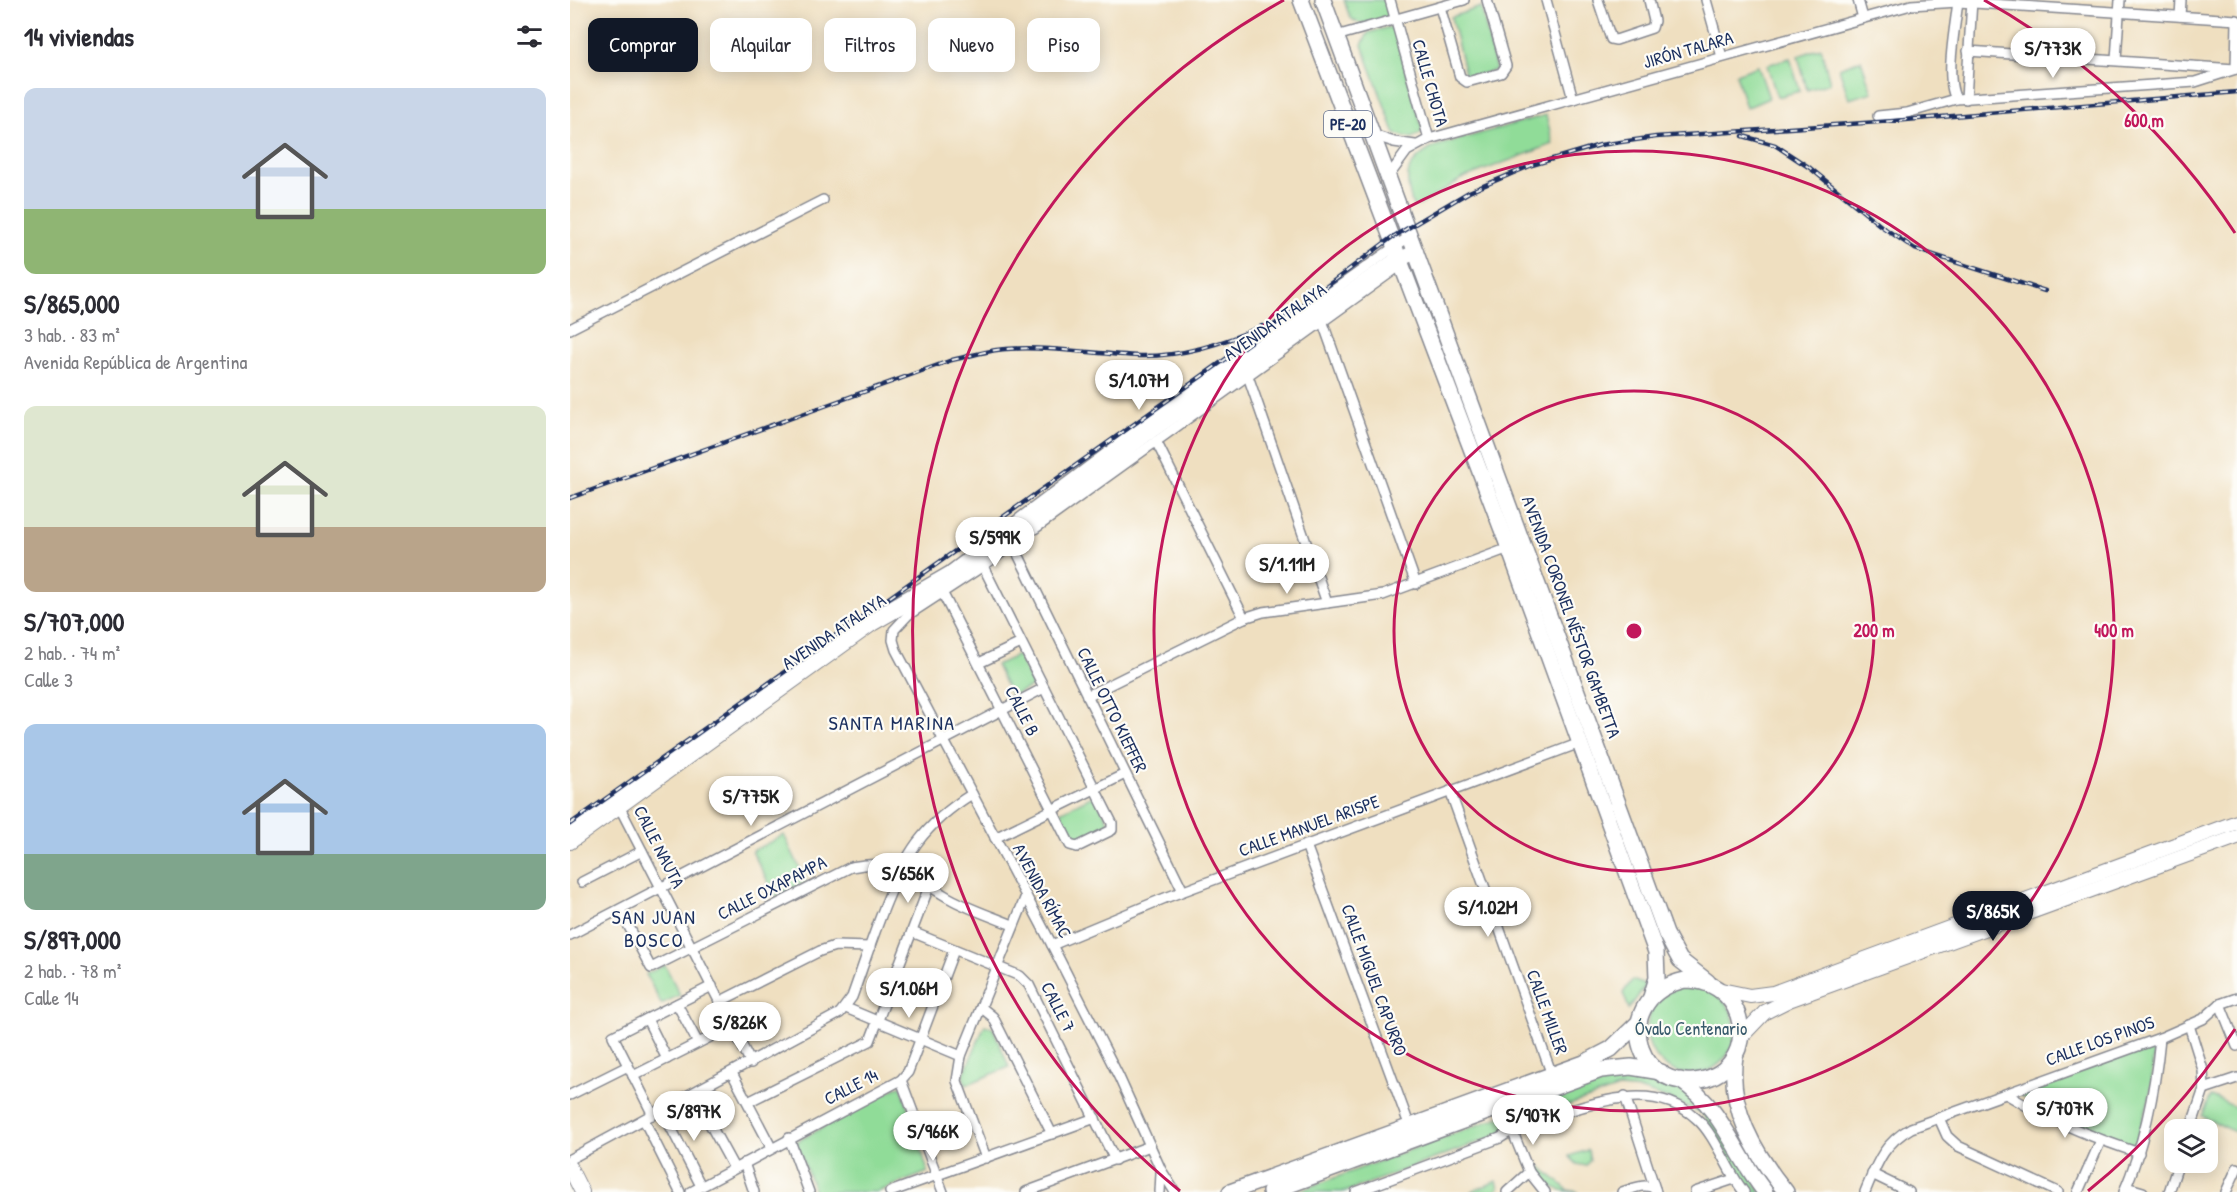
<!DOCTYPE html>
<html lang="es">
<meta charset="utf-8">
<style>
:root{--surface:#fff;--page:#f7f7f7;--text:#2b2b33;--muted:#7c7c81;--accent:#111827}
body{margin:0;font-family:"Patrick Hand",sans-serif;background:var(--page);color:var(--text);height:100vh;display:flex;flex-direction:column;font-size:22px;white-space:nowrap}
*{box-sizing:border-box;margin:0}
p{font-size:20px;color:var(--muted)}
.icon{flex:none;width:33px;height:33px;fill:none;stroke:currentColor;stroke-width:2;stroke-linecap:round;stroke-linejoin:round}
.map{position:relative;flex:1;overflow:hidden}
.panel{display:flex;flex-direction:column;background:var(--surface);width:570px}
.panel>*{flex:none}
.banner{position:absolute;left:18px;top:18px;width:570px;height:54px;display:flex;gap:12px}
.fabs{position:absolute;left:1594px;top:1119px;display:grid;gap:12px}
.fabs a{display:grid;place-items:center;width:54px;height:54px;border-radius:12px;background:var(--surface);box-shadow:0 3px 15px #0003;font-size:30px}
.price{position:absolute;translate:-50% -51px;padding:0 14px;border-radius:21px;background:#fff;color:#222;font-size:20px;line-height:39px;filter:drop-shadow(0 2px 3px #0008)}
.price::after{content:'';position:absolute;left:50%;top:36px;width:18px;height:14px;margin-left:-9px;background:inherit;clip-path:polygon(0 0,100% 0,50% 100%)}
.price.selected{background:var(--accent);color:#fff}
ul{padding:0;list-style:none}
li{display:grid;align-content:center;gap:12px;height:318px;padding:0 24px}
li span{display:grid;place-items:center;height:186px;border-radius:12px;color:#555}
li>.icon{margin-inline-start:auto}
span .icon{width:108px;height:108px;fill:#fffc;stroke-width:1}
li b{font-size:26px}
h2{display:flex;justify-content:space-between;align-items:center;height:72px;padding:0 24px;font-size:26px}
.tag{padding:0 21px;border-radius:12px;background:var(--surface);box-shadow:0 3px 15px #0003;font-size:21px;line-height:54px}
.tag.selected{background:var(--accent);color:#fff}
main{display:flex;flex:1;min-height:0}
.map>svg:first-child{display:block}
</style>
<main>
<section class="panel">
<h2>14 viviendas<svg class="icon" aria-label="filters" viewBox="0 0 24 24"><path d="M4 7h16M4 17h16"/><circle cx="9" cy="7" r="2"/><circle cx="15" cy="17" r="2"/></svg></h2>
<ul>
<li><span style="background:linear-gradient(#c9d6e8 65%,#8fb573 0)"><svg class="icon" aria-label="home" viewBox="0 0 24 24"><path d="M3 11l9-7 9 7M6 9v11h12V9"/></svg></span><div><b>S/865,000</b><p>3 hab. · 83 m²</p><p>Avenida República de Argentina</p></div></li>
<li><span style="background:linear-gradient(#dfe7d0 65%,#b9a48a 0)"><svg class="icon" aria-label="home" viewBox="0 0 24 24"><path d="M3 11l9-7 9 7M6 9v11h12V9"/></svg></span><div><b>S/707,000</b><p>2 hab. · 74 m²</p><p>Calle 3</p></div></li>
<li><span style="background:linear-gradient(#a9c7e8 70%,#7fa58c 0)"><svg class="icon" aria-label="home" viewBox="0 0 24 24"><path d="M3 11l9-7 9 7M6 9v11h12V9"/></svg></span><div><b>S/897,000</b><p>2 hab. · 78 m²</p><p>Calle 14</p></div></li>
</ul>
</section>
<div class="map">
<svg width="1667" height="1192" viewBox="0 0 1667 1192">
<rect width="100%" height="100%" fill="#fdfcf7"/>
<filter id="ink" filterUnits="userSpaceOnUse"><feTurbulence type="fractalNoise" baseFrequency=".0167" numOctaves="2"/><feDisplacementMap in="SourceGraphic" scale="12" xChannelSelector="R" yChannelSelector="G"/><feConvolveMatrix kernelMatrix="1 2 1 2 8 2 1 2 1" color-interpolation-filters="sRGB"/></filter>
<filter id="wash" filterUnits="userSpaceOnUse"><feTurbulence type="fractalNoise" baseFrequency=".008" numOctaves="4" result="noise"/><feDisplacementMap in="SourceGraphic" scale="24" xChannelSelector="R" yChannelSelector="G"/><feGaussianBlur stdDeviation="1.35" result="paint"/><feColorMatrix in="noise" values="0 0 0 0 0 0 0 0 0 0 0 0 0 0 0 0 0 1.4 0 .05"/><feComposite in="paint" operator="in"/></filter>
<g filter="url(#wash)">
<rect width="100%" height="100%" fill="#efdfc0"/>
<!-- green -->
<g fill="#90dc98" stroke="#56867b" stroke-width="1.5">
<path d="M774 0H817L821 12C816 22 790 28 781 18 778 14 776 5 774 0Z"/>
<polygon points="911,7 926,70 896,78 881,17"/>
<polygon points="819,27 824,29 852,128 851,133 842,138 825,134 792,45 798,33"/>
<polygon points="1251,48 1260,83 1237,90 1228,56"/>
<polygon points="1220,58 1230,91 1207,97 1197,65"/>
<polygon points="1291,60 1302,92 1279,99 1269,68"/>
<polygon points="1188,66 1199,98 1176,108 1166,74"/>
<path d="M976 115 983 144 893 178 850 205 843 206C833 175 835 162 866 146Z"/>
<polygon points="448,655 463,686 441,696 426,665"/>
<polygon points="525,795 540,825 505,842 490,812"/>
<polygon points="214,835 236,881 206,897 182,851"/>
<polygon points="95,965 110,995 91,1004 76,974"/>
<polygon points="1062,980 1076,985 1059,1009 1053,993"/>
<circle cx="1121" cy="1030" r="44"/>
<polygon points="415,1025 423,1028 439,1067 396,1085 393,1076"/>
<polygon points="1582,1046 1584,1049 1581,1093 1565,1147 1523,1131 1450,1096 1450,1093"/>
<polygon points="1067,1075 1107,1087 1138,1107 1191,1192 1180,1192 1132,1113 1102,1100 1071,1090 1049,1088 948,1122 928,1135 775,1192 726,1192 1038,1077"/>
<polygon points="331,1085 358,1172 307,1192 245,1192 226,1142"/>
<polygon points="1641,1096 1667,1108 1667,1133 1632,1116"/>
<polygon points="1018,1150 1020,1160 1016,1166 1007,1164 999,1156"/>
<path d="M970 1166 998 1190 1009 1192C984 1192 981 1186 964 1170Z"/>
<polygon points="927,1181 929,1188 924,1192 900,1192"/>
</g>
</g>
<g filter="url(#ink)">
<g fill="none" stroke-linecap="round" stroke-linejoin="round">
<!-- street casing -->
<g stroke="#85878f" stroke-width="12">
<g id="street">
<polyline points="820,0 859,139"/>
<polyline points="976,0 1003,99"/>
<polyline points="1028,0 1041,39 1046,40 1082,28 1084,21 1079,0"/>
<polyline points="1136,0 1152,57"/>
<polyline points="1288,0 1293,18"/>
<polyline points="870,7 890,77 897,82 931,73 936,66 917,0"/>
<polyline points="1610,16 1611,0"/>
<polyline points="766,36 894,0"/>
<polyline points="1398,51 1665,69"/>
<polyline points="1546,60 1550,0"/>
<polyline points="1666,69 1667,21"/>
<path d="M1386 99C1374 77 1386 25 1388 0"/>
<polyline points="1396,99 1402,0"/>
<polyline points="1308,116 1337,113 1386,99 1625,82 1666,69"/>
<polyline points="803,135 824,142 845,145"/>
<polyline points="818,177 837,151 859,139 1341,5 1388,2 1667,20"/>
<polyline points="753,323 846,584"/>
<polyline points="0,329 253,200"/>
<polyline points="678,376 757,603"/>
<polyline points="586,441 674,618"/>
<polyline points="443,544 613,891"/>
<polyline points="373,594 500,845 507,847 542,830 542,823 413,566"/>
<polyline points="409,663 451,643"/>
<polyline points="517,696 674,618 693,612 813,595 939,548"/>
<polyline points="880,791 982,1075"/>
<polyline points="49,806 181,1063"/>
<polyline points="0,832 283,627 378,572 576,423 840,236"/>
<polyline points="425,838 555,774"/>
<polyline points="736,845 840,1127"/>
<polyline points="12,882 72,851"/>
<path d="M50 910 81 968 281 867C332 857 342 878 383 900 402 910 423 917 443 925"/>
<polyline points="342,932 450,976 459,985 545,1160"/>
<polyline points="0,935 474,688"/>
<polyline points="482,945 595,898 1010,743"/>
<polyline points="149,1002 250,951 265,946 300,947"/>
<polyline points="107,1004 128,1043"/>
<polyline points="1650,1004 1667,1046"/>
<polyline points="276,1008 391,1056"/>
<polyline points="412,1008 423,1017 482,1134"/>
<polyline points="77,1019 97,1059"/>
<polyline points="1619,1025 1633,1070 1634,1089 1620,1130"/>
<polyline points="162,1073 201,1147"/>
<polyline points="63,1076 162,1026"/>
<polyline points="331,1080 373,1192"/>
<polyline points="1634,1089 1667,1078"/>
<polyline points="123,1093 164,1168"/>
<path d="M1436 1094C1477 1119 1523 1138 1569 1153"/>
<polyline points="0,1095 58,1066"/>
<polyline points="1055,1096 1086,1192"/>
<polyline points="178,1102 300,1041 360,884"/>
<polyline points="92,1110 131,1186"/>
<polyline points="83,1115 43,1036 142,986"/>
<polyline points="1369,1118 1377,1136 1388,1146 1488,1192"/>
<polyline points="74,1120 110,1192"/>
<polyline points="942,1130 959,1172 975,1192"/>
<polyline points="219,1138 239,1192"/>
<polyline points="416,1158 387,1081 391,1056 456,896"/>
<path d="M0 1159 270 1013 282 997C298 953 320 880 347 843 362 823 381 807 402 794"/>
<polyline points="174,1163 184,1192"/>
<polyline points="1302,1174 1339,1192"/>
<polyline points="1556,1187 1573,1192"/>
<polyline points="121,1192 331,1080 338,1072 384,950"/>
<polyline points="320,1192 525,1118"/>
<polyline points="456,1192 580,1146"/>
<polyline points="590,1192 591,1173"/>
<polyline points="605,1192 591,1170 549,1077 482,945 326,650 323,640 324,630 338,615 413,566 831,265"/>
<path d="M786 1192 930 1138C948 1126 968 1121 989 1114 1034 1100 1087 1082 1127 1119 1146 1136 1157 1171 1174 1192"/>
<polyline points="937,1192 959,1172"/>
<path d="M1052 1192C1063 1189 1075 1182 1085 1189"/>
<polyline points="1125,1192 1164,1179"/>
<path d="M1295 1192C1307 1163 1313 1144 1341 1128L1590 1038 1633 1019 1650 1004 1667 998"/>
<polyline points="1508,1192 1531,1140"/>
<path d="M1554 1192C1575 1142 1585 1091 1590 1038"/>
<polyline points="1599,1192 1609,1162"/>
<polyline points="1656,1192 1667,1168"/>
</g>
</g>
<!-- secondary casing -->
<g stroke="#85878f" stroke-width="16">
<g id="secondary">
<polyline points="0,842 302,624 396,570 581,431 823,262 846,252"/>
<polyline points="1151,990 1180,996 1203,993 1667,822"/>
<polyline points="1171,1037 1195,1012 1219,1000 1667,837"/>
<polyline points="0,1168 12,1192"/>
</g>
</g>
<!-- primary casing -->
<g stroke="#85878f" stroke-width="18">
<g id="primary">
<polyline points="731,0 939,548 1086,952 1087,978 1081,997"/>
<polyline points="753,0 1096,934 1110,960 1138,982"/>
<path d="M1115 980C1185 980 1190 1075 1124 1081 1062 1087 1042 996 1115 980Z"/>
<path d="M1165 1056C1157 1107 1185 1154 1216 1192"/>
<path d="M1110 1080C1154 1110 1163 1152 1195 1192"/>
<polyline points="660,1192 1014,1063 1041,1049 1067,1024"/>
<polyline points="700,1192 1031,1070 1061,1067 1091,1072"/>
</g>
</g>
<!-- street -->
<use href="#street" stroke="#fff" stroke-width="9"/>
<!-- secondary -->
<use href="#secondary" stroke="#fff" stroke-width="14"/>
<!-- primary -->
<use href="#primary" stroke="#fff" stroke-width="15"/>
<!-- rail casing -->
<g stroke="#1b2f5e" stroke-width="4.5">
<g id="rail">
<polyline points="1173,136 1205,145 1240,168 1311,226 1345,249 1475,291"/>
<path d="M0 498 382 360C400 356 418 350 436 349 481 346 524 354 569 356 610 357 655 343 692 326"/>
<polyline points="0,824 725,310 821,238 899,192 962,165 1030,145 1086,137 1324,121 1667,92"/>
</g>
</g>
<!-- rail -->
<use href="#rail" stroke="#fdfcf7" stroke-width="2" stroke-dasharray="7" stroke-linecap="butt"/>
</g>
</g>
<!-- distance rings -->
<g fill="none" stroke="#c2185b" stroke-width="3">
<circle cx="1064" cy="631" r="240"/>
<circle cx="1064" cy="631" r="480"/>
<path d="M1665 1029A721 721 0 0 1 1518 1191M610 1191A721 721 0 0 1 714 0M1414 0A721 721 0 0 1 1665 233"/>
</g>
<g text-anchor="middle" stroke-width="4.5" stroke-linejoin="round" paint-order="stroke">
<!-- shield labels -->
<rect fill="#fdfcf7" stroke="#5f6c8c" stroke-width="1.5" x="754" y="111" width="48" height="26" rx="4.5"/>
<g font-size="16" font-weight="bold" fill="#1b2f5e">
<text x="778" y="130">PE-20</text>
</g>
<!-- street labels -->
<g font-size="18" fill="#1b2f5e" stroke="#fdfcf7">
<text transform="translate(1118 50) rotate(-16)" y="6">JIRÓN TALARA</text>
<text transform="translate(860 83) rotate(74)" y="6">CALLE CHOTA</text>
<text transform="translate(705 322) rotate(-35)" y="6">AVENIDA ATALAYA</text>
<text transform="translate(1001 617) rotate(70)" y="6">AVENIDA CORONEL NÉSTOR GAMBETTA</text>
<text transform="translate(264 632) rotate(-34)" y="6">AVENIDA ATALAYA</text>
<text transform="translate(542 710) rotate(64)" y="6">CALLE OTTO KIEFFER</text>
<text transform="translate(452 711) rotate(63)" y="6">CALLE B</text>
<text transform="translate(739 826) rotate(-20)" y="6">CALLE MANUEL ARISPE</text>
<text transform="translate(89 847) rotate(63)" y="6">CALLE NAUTA</text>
<text transform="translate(202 888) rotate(-27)" y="6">CALLE OXAPAMPA</text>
<text transform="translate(472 891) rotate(62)" y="6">AVENIDA RÍMAC</text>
<text transform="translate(804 980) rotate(70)" y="6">CALLE MIGUEL CAPURRO</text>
<text transform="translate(488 1007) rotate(63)" y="6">CALLE 7</text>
<text transform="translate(977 1012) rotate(70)" y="6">CALLE MILLER</text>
<text transform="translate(1530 1041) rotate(-20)" y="6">CALLE LOS PINOS</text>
<text transform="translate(281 1087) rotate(-27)" y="6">CALLE 14</text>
</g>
<!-- park labels -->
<g font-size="18" fill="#385a6c" stroke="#fdfcf7">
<text x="1121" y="1035">Óvalo Centenario</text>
</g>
<!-- neighbourhood labels -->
<g font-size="20" letter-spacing="1.5" fill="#1b2f5e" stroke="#fdfcf7">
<text x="322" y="730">SANTA MARINA</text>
<text x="84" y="924">SAN JUAN<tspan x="84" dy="23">BOSCO</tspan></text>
</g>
</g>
<circle cx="1064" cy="631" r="9" fill="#c2185b" stroke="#fdfcf7" stroke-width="3"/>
<g font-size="18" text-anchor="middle" font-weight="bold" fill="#c2185b" stroke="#fdfcf7" stroke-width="4.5" stroke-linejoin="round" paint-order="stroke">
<text x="1574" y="127">600 m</text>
<text x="1304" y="637">200 m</text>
<text x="1544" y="637">400 m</text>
</g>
</svg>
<div class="fabs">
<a><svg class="icon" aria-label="layers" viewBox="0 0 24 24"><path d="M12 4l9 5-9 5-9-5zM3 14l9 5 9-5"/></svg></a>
</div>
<b class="price" style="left:1483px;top:79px">S/773K</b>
<b class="price" style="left:569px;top:411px">S/1.07M</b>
<b class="price" style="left:425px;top:568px">S/599K</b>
<b class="price" style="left:717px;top:595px">S/1.11M</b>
<b class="price" style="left:181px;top:827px">S/775K</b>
<b class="price" style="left:338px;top:904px">S/656K</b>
<b class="price" style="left:918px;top:938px">S/1.02M</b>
<b class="price selected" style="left:1423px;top:942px">S/865K</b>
<b class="price" style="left:339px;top:1019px">S/1.06M</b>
<b class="price" style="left:170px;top:1053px">S/826K</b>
<b class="price" style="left:1495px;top:1139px">S/707K</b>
<b class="price" style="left:124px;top:1142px">S/897K</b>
<b class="price" style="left:963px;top:1146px">S/907K</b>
<b class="price" style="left:363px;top:1162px">S/966K</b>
<div class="banner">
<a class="tag selected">Comprar</a>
<a class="tag">Alquilar</a>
<a class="tag">Filtros</a>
<a class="tag">Nuevo</a>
<a class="tag">Piso</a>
</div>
</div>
</main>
